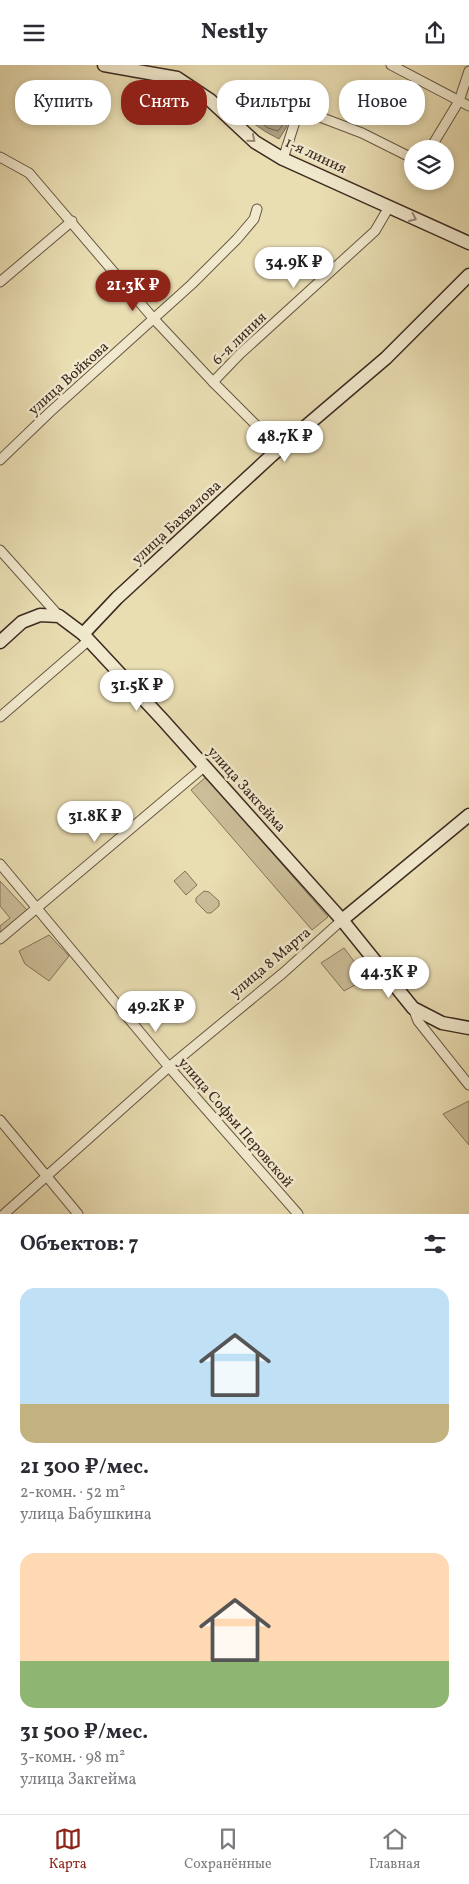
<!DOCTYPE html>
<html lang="ru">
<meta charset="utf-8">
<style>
:root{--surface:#fff;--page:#f2f2f3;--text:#2b2b33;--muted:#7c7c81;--line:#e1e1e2;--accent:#8f2418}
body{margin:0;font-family:Vollkorn,serif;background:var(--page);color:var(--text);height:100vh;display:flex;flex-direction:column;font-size:19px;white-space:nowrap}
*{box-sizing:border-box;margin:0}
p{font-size:16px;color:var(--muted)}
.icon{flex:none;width:28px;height:28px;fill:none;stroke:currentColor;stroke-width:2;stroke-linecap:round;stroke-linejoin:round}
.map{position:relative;height:1149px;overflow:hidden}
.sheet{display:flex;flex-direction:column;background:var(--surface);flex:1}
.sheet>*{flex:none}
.guide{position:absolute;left:15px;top:15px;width:440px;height:45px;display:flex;gap:10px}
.buttons{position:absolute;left:404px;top:75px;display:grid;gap:10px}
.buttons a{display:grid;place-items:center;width:50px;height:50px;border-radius:50%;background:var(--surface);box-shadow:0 2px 8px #0003;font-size:25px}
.price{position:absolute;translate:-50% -42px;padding:0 11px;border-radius:18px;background:#fff;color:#222;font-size:16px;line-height:32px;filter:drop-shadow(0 1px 2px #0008)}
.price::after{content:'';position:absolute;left:50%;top:30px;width:15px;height:11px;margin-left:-8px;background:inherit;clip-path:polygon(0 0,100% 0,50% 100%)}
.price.current{background:var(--accent);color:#fff}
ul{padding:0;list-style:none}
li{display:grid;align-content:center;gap:10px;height:265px;padding:0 20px}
li span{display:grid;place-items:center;height:155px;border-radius:15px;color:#555}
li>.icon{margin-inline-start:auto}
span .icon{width:90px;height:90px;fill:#fffc;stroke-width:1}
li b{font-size:21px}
h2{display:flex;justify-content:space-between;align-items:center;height:60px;padding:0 20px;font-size:21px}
.chip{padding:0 18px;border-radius:20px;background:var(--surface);box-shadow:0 2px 8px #0003;font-size:18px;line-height:45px}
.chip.current{background:var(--accent);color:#fff}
header{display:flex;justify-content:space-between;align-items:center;height:65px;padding:0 20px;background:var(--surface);font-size:22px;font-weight:800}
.dock{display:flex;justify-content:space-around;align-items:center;height:70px;border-top:1px solid var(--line);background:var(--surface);font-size:14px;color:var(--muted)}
.dock a{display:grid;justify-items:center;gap:2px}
.dock .current{color:var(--accent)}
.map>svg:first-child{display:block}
</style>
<header><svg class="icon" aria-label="menu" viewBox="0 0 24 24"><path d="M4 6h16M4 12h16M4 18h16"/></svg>Nestly<svg class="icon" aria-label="share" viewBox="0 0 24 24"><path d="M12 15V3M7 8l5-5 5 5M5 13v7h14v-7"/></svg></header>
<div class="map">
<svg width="469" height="1149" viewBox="0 0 469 1149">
<rect width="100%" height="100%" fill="#e9ddb2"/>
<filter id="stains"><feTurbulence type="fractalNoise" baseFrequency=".004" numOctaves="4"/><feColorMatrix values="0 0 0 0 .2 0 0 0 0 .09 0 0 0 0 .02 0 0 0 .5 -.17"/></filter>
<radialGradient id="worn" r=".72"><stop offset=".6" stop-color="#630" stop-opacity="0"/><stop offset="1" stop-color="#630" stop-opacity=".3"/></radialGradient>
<!-- green -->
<g fill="#ccbe99" stroke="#84745c">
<polygon points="206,712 328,852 312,865 191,725"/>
<polygon points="185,806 197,820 186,830 174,816"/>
<polygon points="0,816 27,845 0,868 0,861 10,853 0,841"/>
<polygon points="204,826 209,827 219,836 219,841 211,848 207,848 196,837 196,833"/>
<polygon points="49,870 69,891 49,916 25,899 19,886"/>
<polygon points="344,883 369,916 367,920 355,920 344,926 321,898"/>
<polygon points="469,1036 469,1080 443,1049"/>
</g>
<!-- water -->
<polygon fill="#aea080" stroke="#80705a" points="255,34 291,50 286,63 279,74 266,67 247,54 245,41"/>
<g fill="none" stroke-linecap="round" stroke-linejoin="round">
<!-- shore -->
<polygon stroke="#756450" stroke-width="1" points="257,40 283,53 282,61 278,66 268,63 252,51 251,44"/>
<!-- street casing -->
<g stroke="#675644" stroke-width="11">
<g id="street">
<polyline points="391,0 469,41"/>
<polyline points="430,84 459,36 469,6"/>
<polyline points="0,92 29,108 153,253 213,317 280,384"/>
<polyline points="283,94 299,44 362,68 412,93"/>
<polyline points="0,217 72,156"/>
<polyline points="213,317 240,289 375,166 389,142"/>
<polyline points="0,395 50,347 192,219 237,174 254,154 257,144"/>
<polyline points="0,485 59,551"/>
<polyline points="0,652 89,575"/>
<polyline points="0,799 169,1002 298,1149"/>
<polyline points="0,874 205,701"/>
<polyline points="413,943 418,956 469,1020"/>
<polyline points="0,1055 78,1149"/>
<polyline points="4,1149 169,1002 283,908 342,855"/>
</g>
</g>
<!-- secondary casing -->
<g stroke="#3c2920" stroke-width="15">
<g id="secondary">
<polyline points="104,0 177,13 210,35 255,77 283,94 469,178"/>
<polyline points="83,569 117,533 271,391 386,293 469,210"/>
<polyline points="0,577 22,557 40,550 59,551 83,569 163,655 342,855 413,943 442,958 469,963"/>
<polyline points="342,855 469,750"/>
</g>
</g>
<!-- street -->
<use href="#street" stroke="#f1e9cd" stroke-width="9"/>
<!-- secondary -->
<use href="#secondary" stroke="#f1e9cd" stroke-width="12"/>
</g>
<!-- one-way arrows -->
<defs><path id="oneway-chevron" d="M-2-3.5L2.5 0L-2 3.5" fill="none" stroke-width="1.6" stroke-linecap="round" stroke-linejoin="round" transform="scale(1.25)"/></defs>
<g stroke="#968976">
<use href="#oneway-chevron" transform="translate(252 74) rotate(40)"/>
<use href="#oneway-chevron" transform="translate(413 153) rotate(25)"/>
</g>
<g text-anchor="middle" stroke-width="5" stroke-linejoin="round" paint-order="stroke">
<!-- street labels -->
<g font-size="15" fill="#3c2920" stroke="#f1e9cd">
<text transform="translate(316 90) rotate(25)" y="5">1-я линия</text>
<text transform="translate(239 273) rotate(-44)" y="5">6-я линия</text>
<text transform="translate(68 313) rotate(-42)" y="5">улица Войкова</text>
<text transform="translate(176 457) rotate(-43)" y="5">улица Бахвалова</text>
<text transform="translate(247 724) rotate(48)" y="5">улица Закгейма</text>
<text transform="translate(270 897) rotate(-40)" y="5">улица 8 Марта</text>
<text transform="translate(236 1057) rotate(49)" y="5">улица Софьи Перовской</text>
</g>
</g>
<rect width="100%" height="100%" filter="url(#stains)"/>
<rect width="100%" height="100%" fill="url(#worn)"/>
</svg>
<div class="buttons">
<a><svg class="icon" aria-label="layers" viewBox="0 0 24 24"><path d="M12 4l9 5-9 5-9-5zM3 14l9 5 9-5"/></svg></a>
</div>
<b class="price" style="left:294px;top:224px">34.9K ₽</b>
<b class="price current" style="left:133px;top:247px">21.3K ₽</b>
<b class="price" style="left:285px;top:398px">48.7K ₽</b>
<b class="price" style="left:137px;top:647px">31.5K ₽</b>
<b class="price" style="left:95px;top:778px">31.8K ₽</b>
<b class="price" style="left:389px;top:934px">44.3K ₽</b>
<b class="price" style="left:156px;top:968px">49.2K ₽</b>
<div class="guide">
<a class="chip">Купить</a>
<a class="chip current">Снять</a>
<a class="chip">Фильтры</a>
<a class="chip">Новое</a>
</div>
</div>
<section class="sheet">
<h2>Объектов: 7<svg class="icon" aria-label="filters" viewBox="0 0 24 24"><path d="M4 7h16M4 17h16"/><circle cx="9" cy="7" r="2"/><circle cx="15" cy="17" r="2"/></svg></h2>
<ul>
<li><span style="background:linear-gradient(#bfe0f5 75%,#c2b280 0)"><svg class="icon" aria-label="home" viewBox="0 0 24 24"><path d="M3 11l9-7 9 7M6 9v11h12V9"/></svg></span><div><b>21 300 ₽/мес.</b><p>2-комн. · 52 m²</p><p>улица Бабушкина</p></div></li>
<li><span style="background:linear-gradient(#ffd9b3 70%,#8fb573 0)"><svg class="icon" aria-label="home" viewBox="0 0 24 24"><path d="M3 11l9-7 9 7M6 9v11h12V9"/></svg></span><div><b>31 500 ₽/мес.</b><p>3-комн. · 98 m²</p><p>улица Закгейма</p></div></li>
</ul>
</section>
<nav class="dock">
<a class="current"><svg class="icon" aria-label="map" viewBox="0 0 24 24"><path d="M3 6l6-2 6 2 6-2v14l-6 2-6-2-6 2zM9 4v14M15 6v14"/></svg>Карта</a>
<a><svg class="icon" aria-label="saved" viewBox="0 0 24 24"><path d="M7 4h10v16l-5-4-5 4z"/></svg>Сохранённые</a>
<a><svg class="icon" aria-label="home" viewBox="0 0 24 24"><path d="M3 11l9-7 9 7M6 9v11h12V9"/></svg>Главная</a>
</nav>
